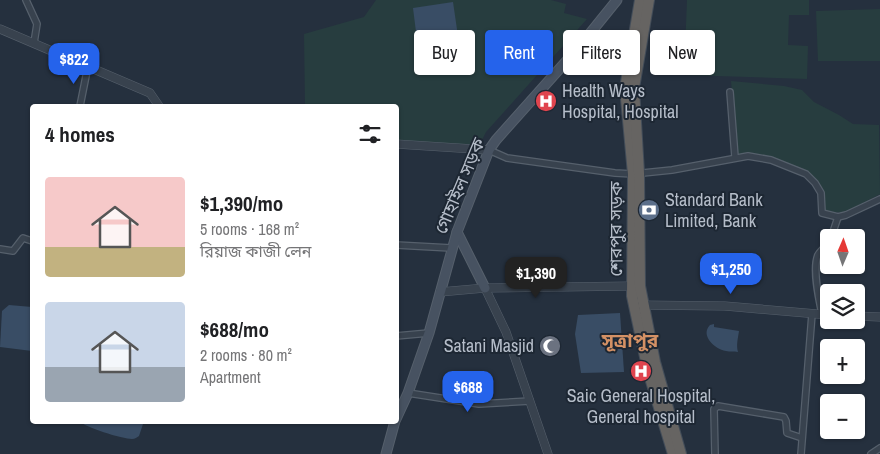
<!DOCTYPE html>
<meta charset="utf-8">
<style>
:root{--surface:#fff;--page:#f2f2f2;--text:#202124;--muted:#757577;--accent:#2563eb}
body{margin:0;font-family:"Archivo Narrow","Noto Sans Bengali",sans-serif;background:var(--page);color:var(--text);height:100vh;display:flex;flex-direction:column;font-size:19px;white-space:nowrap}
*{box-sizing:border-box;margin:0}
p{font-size:16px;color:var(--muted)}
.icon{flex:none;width:28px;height:28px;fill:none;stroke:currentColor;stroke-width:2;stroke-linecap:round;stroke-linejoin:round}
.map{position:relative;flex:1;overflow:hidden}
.drawer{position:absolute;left:30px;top:104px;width:369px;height:320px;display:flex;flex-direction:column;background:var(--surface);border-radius:5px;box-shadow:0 1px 4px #0004}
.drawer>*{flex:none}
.guide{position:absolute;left:414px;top:30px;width:391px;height:45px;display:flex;gap:10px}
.needle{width:32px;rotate:2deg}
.buttons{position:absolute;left:820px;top:229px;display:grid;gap:10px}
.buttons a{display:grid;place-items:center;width:45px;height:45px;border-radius:5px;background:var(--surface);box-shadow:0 1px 4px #0004;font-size:25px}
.price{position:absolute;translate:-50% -42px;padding:0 11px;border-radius:10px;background:var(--accent);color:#fff;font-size:16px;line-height:32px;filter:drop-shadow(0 1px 2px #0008)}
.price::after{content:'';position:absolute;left:50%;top:30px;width:15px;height:11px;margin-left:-8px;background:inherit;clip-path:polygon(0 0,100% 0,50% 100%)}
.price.on{background:#222;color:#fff}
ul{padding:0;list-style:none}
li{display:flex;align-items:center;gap:15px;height:125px;padding:0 15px}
li span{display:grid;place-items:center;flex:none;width:140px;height:100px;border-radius:5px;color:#555}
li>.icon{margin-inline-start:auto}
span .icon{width:60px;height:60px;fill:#fffc;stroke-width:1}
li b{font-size:21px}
h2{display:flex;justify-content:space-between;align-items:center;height:60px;padding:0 15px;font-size:21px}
.pill{padding:0 18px;border-radius:5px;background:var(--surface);box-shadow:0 1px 4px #0004;font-size:18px;line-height:45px}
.pill.on{background:var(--accent);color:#fff}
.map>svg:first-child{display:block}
</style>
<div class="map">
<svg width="880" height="454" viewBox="0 0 880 454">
<rect width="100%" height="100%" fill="#25303e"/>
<!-- green -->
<g fill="#273d3f">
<polygon points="376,0 551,0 566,4 564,13 587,19 486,132 478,148 396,144 396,106 305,106 304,34 364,17"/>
<polygon points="687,0 809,0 809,15 789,15 788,45 808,46 807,79 684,75"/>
<polygon points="880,9 880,61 818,61 816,11"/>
<polygon points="731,81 784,86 802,90 814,102 839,115 853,124 879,125 880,194 844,213 825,211 823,189 799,172 766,160 738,157"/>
</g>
<!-- water -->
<g fill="#394d65">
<polygon points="453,2 460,50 419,56 413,8"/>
<polygon points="9,305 32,307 32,351 0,347 2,311"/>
<polygon points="620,313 624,372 581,373 575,334 578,315"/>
<path d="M714 324V327L739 331C738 338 736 345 738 352 734 351 730 352 726 351 714 349 700 335 710 325Z"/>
<path d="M80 421H144L139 436C137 437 135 439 132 439 123 439 83 427 80 421Z"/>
</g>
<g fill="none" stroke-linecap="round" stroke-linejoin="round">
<!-- minor casing -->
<g stroke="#56606c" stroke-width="8">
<g id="minor">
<polyline points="26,0 37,24 34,43"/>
<polyline points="730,92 735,157"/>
<polyline points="80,106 88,66"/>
<polyline points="489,150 507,158 615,173 633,174 672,170 748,156 771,160 806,174 815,183 821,193 822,213 838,217 846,215 880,199"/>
<polyline points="831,238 838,217"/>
<polyline points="396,245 451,248"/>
<polyline points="0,249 13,251 23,238 32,241"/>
<path d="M822 314C819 300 812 268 818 255 820 251 826 246 829 243"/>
<polyline points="396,336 429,333"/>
<polyline points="408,393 479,404 530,401"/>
<polyline points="715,454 714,409 718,406 784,417 786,421 787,433 802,438"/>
<polyline points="801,454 812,314"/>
<polyline points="871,454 880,448"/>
</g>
</g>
<!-- tertiary casing -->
<g stroke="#56606c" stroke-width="9">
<g id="tertiary">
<polyline points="0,29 150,93 159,106"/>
<polyline points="396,144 489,150"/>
<polyline points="485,288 506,332 548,454"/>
<polyline points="440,292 485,288 632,286"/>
<polyline points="639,305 725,306 829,315"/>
<polyline points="856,316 880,317"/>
</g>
</g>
<!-- secondary casing -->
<g stroke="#56606c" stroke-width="11">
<g id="secondary">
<polyline points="457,232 485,288"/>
<polyline points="396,419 408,393 429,333 457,232 489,150 496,140 579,47 617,0"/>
<polyline points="386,454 395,421"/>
</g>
</g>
<!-- trunk casing -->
<g stroke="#434d59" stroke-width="12">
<g id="trunk">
<polyline points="640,0 625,88 633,174 632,296 648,371 673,454"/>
<polyline points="649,0 634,88 639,173 640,286 655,362 681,454"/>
</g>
</g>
<!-- minor -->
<use href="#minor" stroke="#38424e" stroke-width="5.5"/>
<!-- tertiary -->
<use href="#tertiary" stroke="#38424e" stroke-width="8"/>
<!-- secondary -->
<use href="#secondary" stroke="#475261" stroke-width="9"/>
<!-- trunk -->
<use href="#trunk" stroke="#666462" stroke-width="10"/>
</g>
<!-- icons -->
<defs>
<g id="hospital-disc" transform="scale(1.125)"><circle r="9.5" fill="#e0444e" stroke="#1d2733"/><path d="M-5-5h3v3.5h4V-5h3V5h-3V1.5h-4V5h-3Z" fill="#fff"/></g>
<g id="bank-disc" transform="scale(1.125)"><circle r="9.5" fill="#5c6f8a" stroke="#1d2733"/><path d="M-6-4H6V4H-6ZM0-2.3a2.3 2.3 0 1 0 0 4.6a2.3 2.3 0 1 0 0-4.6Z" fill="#fff"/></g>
<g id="mosque-disc" transform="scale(1.125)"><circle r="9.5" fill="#6b7280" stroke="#1d2733"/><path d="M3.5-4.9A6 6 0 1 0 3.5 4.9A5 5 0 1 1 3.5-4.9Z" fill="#fff"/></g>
</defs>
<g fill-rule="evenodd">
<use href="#hospital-disc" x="546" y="101"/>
<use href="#bank-disc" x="649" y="210"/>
<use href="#mosque-disc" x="550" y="346"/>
<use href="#hospital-disc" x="641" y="371"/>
</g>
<g text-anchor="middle" stroke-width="4" stroke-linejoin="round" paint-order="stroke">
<!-- poi labels -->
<g font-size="18" fill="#b5bdc9" stroke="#1d2733" text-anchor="start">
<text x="562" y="97">Health Ways<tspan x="562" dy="21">Hospital, Hospital</tspan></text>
<text x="665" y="206">Standard Bank<tspan x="665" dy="21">Limited, Bank</tspan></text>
<text x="534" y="352" text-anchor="end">Satani Masjid</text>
<text x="641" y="402" text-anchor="middle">Saic General Hospital,<tspan x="641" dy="21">General hospital</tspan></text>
</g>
<!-- street labels -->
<g font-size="18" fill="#b5bdc9" stroke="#1d2733">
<text transform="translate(460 186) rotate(-67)" y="6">গোহাইল সড়ক</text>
<text transform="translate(616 229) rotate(-90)" y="6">শেরপুর সড়ক</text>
</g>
<!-- neighbourhood labels -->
<g font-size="19" font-weight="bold" fill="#d49165" stroke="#1d2733">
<text x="630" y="347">সূত্রাপুর</text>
</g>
</g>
</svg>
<div class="buttons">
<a><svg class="needle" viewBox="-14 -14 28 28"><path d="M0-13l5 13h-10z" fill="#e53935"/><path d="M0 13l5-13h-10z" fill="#757577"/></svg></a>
<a><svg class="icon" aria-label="layers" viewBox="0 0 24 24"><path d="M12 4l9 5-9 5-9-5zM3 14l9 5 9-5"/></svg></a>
<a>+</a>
<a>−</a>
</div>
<b class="price" style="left:74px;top:85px">$822</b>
<b class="price" style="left:731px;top:295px">$1,250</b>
<b class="price on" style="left:536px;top:299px">$1,390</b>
<b class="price" style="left:468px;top:413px">$688</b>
<div class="guide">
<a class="pill">Buy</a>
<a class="pill on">Rent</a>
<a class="pill">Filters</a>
<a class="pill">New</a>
</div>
<section class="drawer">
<h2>4 homes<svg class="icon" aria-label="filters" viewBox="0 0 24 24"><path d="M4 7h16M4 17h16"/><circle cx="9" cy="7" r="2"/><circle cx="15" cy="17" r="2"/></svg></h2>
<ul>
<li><span style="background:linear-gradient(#f6c9c9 70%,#c2b280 0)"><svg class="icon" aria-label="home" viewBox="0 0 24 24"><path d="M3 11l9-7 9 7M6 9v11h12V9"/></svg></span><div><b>$1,390/mo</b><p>5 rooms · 168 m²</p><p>রিয়াজ কাজী লেন</p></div></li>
<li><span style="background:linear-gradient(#c9d6e8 65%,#9aa5b1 0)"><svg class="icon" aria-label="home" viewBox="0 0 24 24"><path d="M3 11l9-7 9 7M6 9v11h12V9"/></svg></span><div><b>$688/mo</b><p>2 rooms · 80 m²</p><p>Apartment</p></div></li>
</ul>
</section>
</div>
